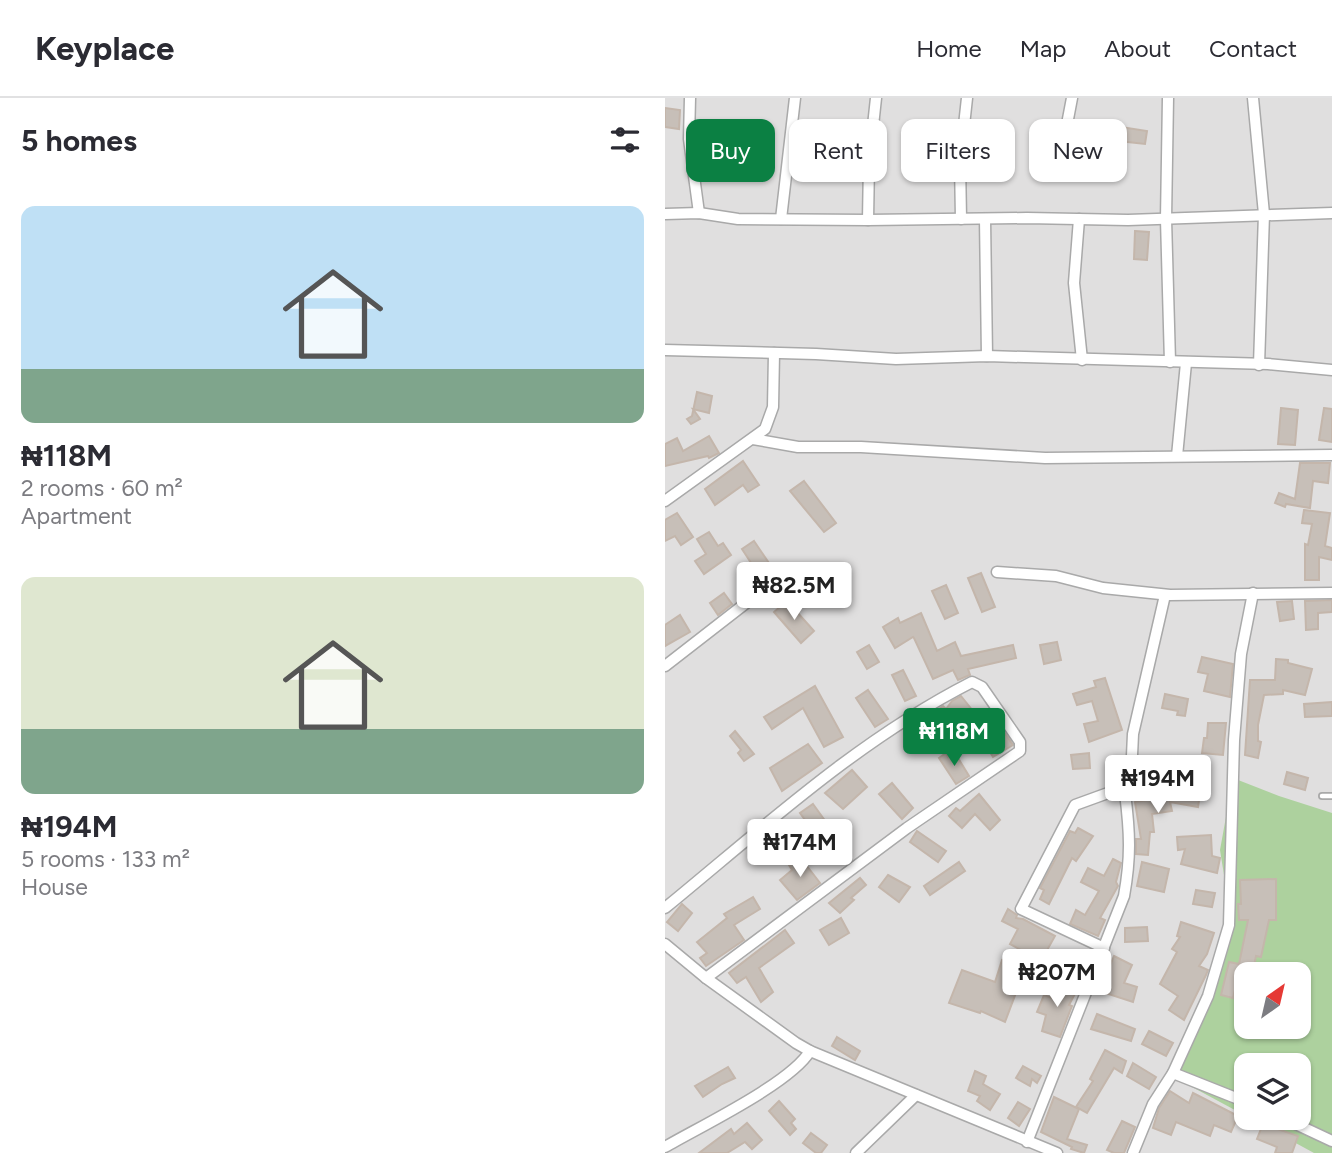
<!DOCTYPE html>
<meta charset="utf-8">
<style>
:root{--surface:#fff;--page:#f7f7f7;--text:#2b2b33;--muted:#7c7c81;--line:#e1e1e2;--accent:#0b8043}
body{margin:0;font-family:Figtree,sans-serif;background:var(--page);color:var(--text);height:100vh;display:flex;flex-direction:column;font-size:26px;white-space:nowrap}
*{box-sizing:border-box;margin:0}
p{font-size:23px;color:var(--muted)}
.icon{flex:none;width:38px;height:38px;fill:none;stroke:currentColor;stroke-width:2;stroke-linecap:round;stroke-linejoin:round}
.map{position:relative;flex:1;overflow:hidden}
.side{display:flex;flex-direction:column;background:var(--surface);width:665px}
.side>*{flex:none}
.banner{position:absolute;left:21px;top:21px;width:541px;height:63px;display:flex;gap:14px}
.needle{width:46px;rotate:34deg}
.fabs{position:absolute;left:569px;top:864px;display:grid;gap:14px}
.fabs a{display:grid;place-items:center;width:77px;height:77px;border-radius:14px;background:var(--surface);box-shadow:0 2px 5px #0004;font-size:35px}
.price{position:absolute;translate:-50% -60px;padding:0 16px;border-radius:7px;background:#fff;color:#222;font-size:23px;line-height:46px;filter:drop-shadow(0 2px 4px #0008)}
.price::after{content:'';position:absolute;left:50%;top:42px;width:21px;height:16px;margin-left:-10px;background:inherit;clip-path:polygon(0 0,100% 0,50% 100%)}
.price.selected{background:var(--accent);color:#fff}
ul{padding:0;list-style:none}
li{display:grid;align-content:center;gap:14px;height:371px;padding:0 21px}
li span{display:grid;place-items:center;height:217px;border-radius:14px;color:#555}
li>.icon{margin-inline-start:auto}
span .icon{width:126px;height:126px;fill:#fffc;stroke-width:1}
li b{font-size:30px}
h2{display:flex;justify-content:space-between;align-items:center;height:84px;padding:0 21px;font-size:30px}
.chip{padding:0 24px;border-radius:14px;background:var(--surface);box-shadow:0 2px 5px #0004;font-size:24px;line-height:63px}
.chip.selected{background:var(--accent);color:#fff}
header{display:flex;align-items:center;gap:42px;box-sizing:border-box;height:98px;padding:0 35px;background:var(--surface);border-bottom:2px solid var(--line)}
header strong{font-size:33px}
nav{display:flex;gap:38px;margin-inline-start:auto;font-size:24px}
main{display:flex;flex:1;min-height:0}
.map>svg:first-child{display:block}
</style>
<header>
<strong>Keyplace</strong>
<nav><a>Home</a><a>Map</a><a>About</a><a>Contact</a></nav>
</header>
<main>
<section class="side">
<h2>5 homes<svg class="icon" aria-label="filters" viewBox="0 0 24 24"><path d="M4 7h16M4 17h16"/><circle cx="9" cy="7" r="2"/><circle cx="15" cy="17" r="2"/></svg></h2>
<ul>
<li><span style="background:linear-gradient(#bfe0f5 75%,#7fa58c 0)"><svg class="icon" aria-label="home" viewBox="0 0 24 24"><path d="M3 11l9-7 9 7M6 9v11h12V9"/></svg></span><div><b>₦118M</b><p>2 rooms · 60 m²</p><p>Apartment</p></div></li>
<li><span style="background:linear-gradient(#dfe7d0 70%,#7fa58c 0)"><svg class="icon" aria-label="home" viewBox="0 0 24 24"><path d="M3 11l9-7 9 7M6 9v11h12V9"/></svg></span><div><b>₦194M</b><p>5 rooms · 133 m²</p><p>House</p></div></li>
</ul>
</section>
<div class="map">
<svg width="667" height="1055" viewBox="0 0 667 1055">
<rect width="100%" height="100%" fill="#f2efe9"/>
<!-- residential -->
<path fill="#e0dfdf" fill-rule="evenodd" d="M0 0H667V1055H0ZM581 877H634V929H581ZM581 968H634V1020H581Z"/>
<!-- forest -->
<path fill="#add19e" fill-rule="evenodd" d="M568 680 614 698 667 715V1055H649L585 1020H634V968H581V1018L503 976 567 827 555 752ZM581 877H634V929H581Z"/>
<!-- building -->
<g fill="#c7bfb8" stroke="#c4b6ab" stroke-width="2">
<polygon points="0,10 15,12 14,31 0,29"/>
<polygon points="456,29 482,33 480,46 454,43"/>
<polygon points="470,133 484,134 482,162 469,161"/>
<polygon points="32,294 47,298 44,315 28,311 35,321 26,326 22,321 27,318"/>
<polygon points="616,310 633,312 630,347 613,346"/>
<polygon points="659,310 667,311 667,344 654,342"/>
<polygon points="44,338 54,355 44,360 43,358 0,368 0,346 12,340 18,353"/>
<polygon points="78,363 94,387 83,394 78,387 50,407 40,391"/>
<polygon points="635,365 665,365 663,385 648,383 645,410 621,406 620,409 610,405 614,395 630,401"/>
<polygon points="139,383 171,425 159,434 125,393"/>
<polygon points="639,412 665,415 660,448 667,450 667,462 654,459 654,482 640,482 640,446 643,447 647,426 637,425"/>
<polygon points="12,415 28,439 16,447 10,438 0,443 0,422"/>
<polygon points="44,434 53,448 58,445 66,457 39,476 30,463 41,456 32,441"/>
<polygon points="89,443 106,468 94,477 77,451"/>
<polygon points="316,475 330,509 317,514 303,480"/>
<polygon points="281,487 293,515 280,521 267,493"/>
<polygon points="59,495 67,506 53,517 45,505"/>
<polygon points="667,502 667,514 653,515 653,531 641,532 640,503"/>
<polygon points="122,503 149,533 136,545 109,514"/>
<polygon points="627,503 629,521 615,523 612,504"/>
<polygon points="256,515 272,553 290,544 296,558 348,547 351,560 303,571 305,577 293,582 288,572 268,581 249,540 248,539 230,550 218,529 233,520 235,525"/>
<polygon points="15,517 25,534 0,548 0,527"/>
<polygon points="392,544 396,562 379,566 375,547"/>
<polygon points="204,547 214,564 202,571 192,554"/>
<polygon points="537,559 568,566 565,599 539,593 543,576 533,574"/>
<polygon points="611,561 623,562 623,565 647,571 640,597 618,592 618,596 599,597 593,627 593,643 596,644 593,660 580,657 585,582 610,582"/>
<polygon points="238,572 251,598 240,603 227,577"/>
<polygon points="440,580 457,632 424,644 419,626 433,623 427,603 412,607 408,596 431,589 429,583"/>
<polygon points="150,588 178,639 159,649 138,610 107,631 99,619"/>
<polygon points="203,592 223,621 210,629 191,600"/>
<polygon points="500,596 523,601 520,618 512,617 513,613 497,610"/>
<polygon points="296,598 316,623 307,634 303,629 288,641 267,616 278,608 281,611 287,603"/>
<polygon points="667,604 667,618 640,619 639,606"/>
<polygon points="332,624 348,647 328,659 316,639 330,631 328,627"/>
<polygon points="543,625 561,625 558,657 537,655 539,640 542,640"/>
<polygon points="70,633 89,656 79,663 73,655 76,652 65,638"/>
<polygon points="143,646 157,665 117,693 105,670"/>
<polygon points="281,655 283,659 290,655 304,678 291,686 274,660"/>
<polygon points="424,655 425,670 408,671 406,657"/>
<polygon points="187,672 202,689 178,711 160,695"/>
<polygon points="622,674 643,680 640,692 619,686"/>
<polygon points="227,685 248,710 237,721 214,696"/>
<polygon points="514,693 535,696 533,709 505,704 507,713 487,716 489,734 485,734 483,757 471,756 471,741 476,741 470,704 514,697"/>
<polygon points="314,696 335,722 325,732 310,716 297,730 284,718 291,710 295,713"/>
<polygon points="148,706 166,731 153,740 135,715"/>
<polygon points="413,730 428,738 411,763 407,760 384,806 375,801 379,792 375,790 405,733 410,735"/>
<polygon points="252,733 281,753 273,764 245,744"/>
<polygon points="546,737 547,758 555,760 552,775 516,766 520,751 513,752 512,739"/>
<polygon points="135,759 155,785 132,802 115,782 127,772 124,767"/>
<polygon points="448,761 456,765 451,784 453,788 435,820 440,822 433,838 405,826 411,812 420,817 434,793 416,784 423,770 439,778"/>
<polygon points="294,764 300,773 265,797 259,788"/>
<polygon points="477,764 504,771 499,794 472,788"/>
<polygon points="223,777 245,789 234,804 214,789"/>
<polygon points="195,780 201,787 186,800 189,802 175,815 164,805"/>
<polygon points="611,781 611,822 604,822 596,859 591,858 587,877 581,877 581,883 578,882 575,893 570,892 568,900 556,897 564,864 574,866 583,822 574,822 573,806 576,806 575,782"/>
<polygon points="531,792 550,795 547,809 528,806"/>
<polygon points="88,799 95,811 69,827 79,842 41,868 35,860 42,855 32,844 62,820 59,816"/>
<polygon points="17,806 27,815 13,833 2,824"/>
<polygon points="343,811 352,817 351,820 358,821 390,838 376,863 345,846 353,831 337,823"/>
<polygon points="176,820 184,835 164,847 155,832"/>
<polygon points="516,824 549,835 542,856 534,868 543,872 541,877 519,922 504,912 513,898 495,886 512,854 507,851 515,839 512,838"/>
<polygon points="482,829 483,843 460,844 460,830"/>
<polygon points="120,832 129,845 94,870 108,894 96,904 81,879 72,885 64,875"/>
<polygon points="449,858 467,867 459,885 472,889 468,904 434,893"/>
<polygon points="337,862 367,872 362,886 355,884 340,924 316,913 315,915 284,905 297,872 330,884"/>
<polygon points="396,883 413,890 404,907 407,908 405,913 395,939 377,933 381,917 372,914 379,897 387,900"/>
<polygon points="432,916 470,931 466,943 426,931"/>
<polygon points="484,933 508,945 501,958 477,946"/>
<polygon points="172,939 195,953 190,962 167,948"/>
<polygon points="440,952 461,963 457,975 449,970 422,1015 411,1009 428,983 425,981"/>
<polygon points="468,965 491,979 484,991 462,978"/>
<polygon points="358,968 376,978 372,985 367,981 365,988 351,980"/>
<polygon points="63,969 70,980 57,986 38,999 30,988"/>
<polygon points="310,973 321,978 318,986 335,996 325,1012 312,1003 315,998 303,993"/>
<polygon points="505,993 524,1005 528,995 573,1018 566,1034 549,1027 545,1038 511,1024 506,1037 488,1030 494,1010"/>
<polygon points="389,999 414,1011 402,1041 422,1047 419,1055 406,1051 407,1049 376,1034"/>
<polygon points="114,1003 130,1021 126,1025 131,1031 125,1037 104,1013"/>
<polygon points="353,1004 365,1011 354,1028 343,1020"/>
<polygon points="457,1023 470,1029 459,1055 449,1055 442,1052"/>
<polygon points="82,1025 97,1042 87,1051 80,1044 62,1055 34,1055 66,1031 69,1036"/>
<polygon points="598,1026 633,1038 627,1055 610,1055 612,1049 592,1041"/>
<polygon points="146,1035 162,1047 156,1055 151,1055 138,1045"/>
</g>
<g fill="none" stroke-linecap="round" stroke-linejoin="round">
<!-- service casing -->
<g stroke="#a9a9a9" stroke-width="8">
<polyline id="service" points="657,698 667,698"/>
</g>
<!-- minor casing -->
<g stroke="#a9a9a9" stroke-width="13">
<g id="minor">
<polyline points="25,0 24,41 34,115"/>
<polyline points="503,0 501,121 505,264"/>
<polyline points="588,0 599,116 594,267"/>
<polyline points="399,42 407,0"/>
<polyline points="0,116 34,115 73,121 203,122 362,120 463,122 667,115"/>
<polyline points="116,121 130,0"/>
<polyline points="296,121 295,64 302,0"/>
<polyline points="320,121 322,258"/>
<polyline points="414,121 409,185 417,262"/>
<polyline points="203,122 204,65 211,0"/>
<polyline points="0,252 151,256 231,261 322,258 603,266 667,272"/>
<polyline points="88,341 133,349 196,349 380,360 667,357"/>
<polyline points="512,358 521,265"/>
<polyline points="0,403 100,331 108,309 109,255"/>
<polyline points="332,474 391,478 438,490 505,497 667,495"/>
<polyline points="0,568 94,495"/>
<path d="M0 810C99 729 193 642 307 584L317 589 355 644V653L242 730 41 880"/>
<polyline points="0,846 41,880 131,945 145,953 392,1055"/>
<polyline points="439,850 356,811 410,707 454,691 460,695 466,679 468,636 500,497"/>
<polyline points="508,975 581,1004"/>
<polyline points="618,1020 667,1043"/>
<path d="M362 1044 459 798C466 759 465 735 460 695"/>
<path d="M0 1049C36 1028 126 985 145 953"/>
<polyline points="191,1055 251,997"/>
<polyline points="468,1055 488,1006 508,975 543,898 564,827 569,642 576,556 588,495"/>
</g>
</g>
<!-- service -->
<use href="#service" stroke="#fff" stroke-width="4.5"/>
<!-- minor -->
<use href="#minor" stroke="#fff" stroke-width="10"/>
</g>
</svg>
<div class="fabs">
<a><svg class="needle" viewBox="-14 -14 28 28"><path d="M0-13l5 13h-10z" fill="#e53935"/><path d="M0 13l5-13h-10z" fill="#7c7c81"/></svg></a>
<a><svg class="icon" aria-label="layers" viewBox="0 0 24 24"><path d="M12 4l9 5-9 5-9-5zM3 14l9 5 9-5"/></svg></a>
</div>
<b class="price" style="left:129px;top:524px">₦82.5M</b>
<b class="price selected" style="left:289px;top:670px">₦118M</b>
<b class="price" style="left:493px;top:717px">₦194M</b>
<b class="price" style="left:135px;top:781px">₦174M</b>
<b class="price" style="left:392px;top:911px">₦207M</b>
<div class="banner">
<a class="chip selected">Buy</a>
<a class="chip">Rent</a>
<a class="chip">Filters</a>
<a class="chip">New</a>
</div>
</div>
</main>
